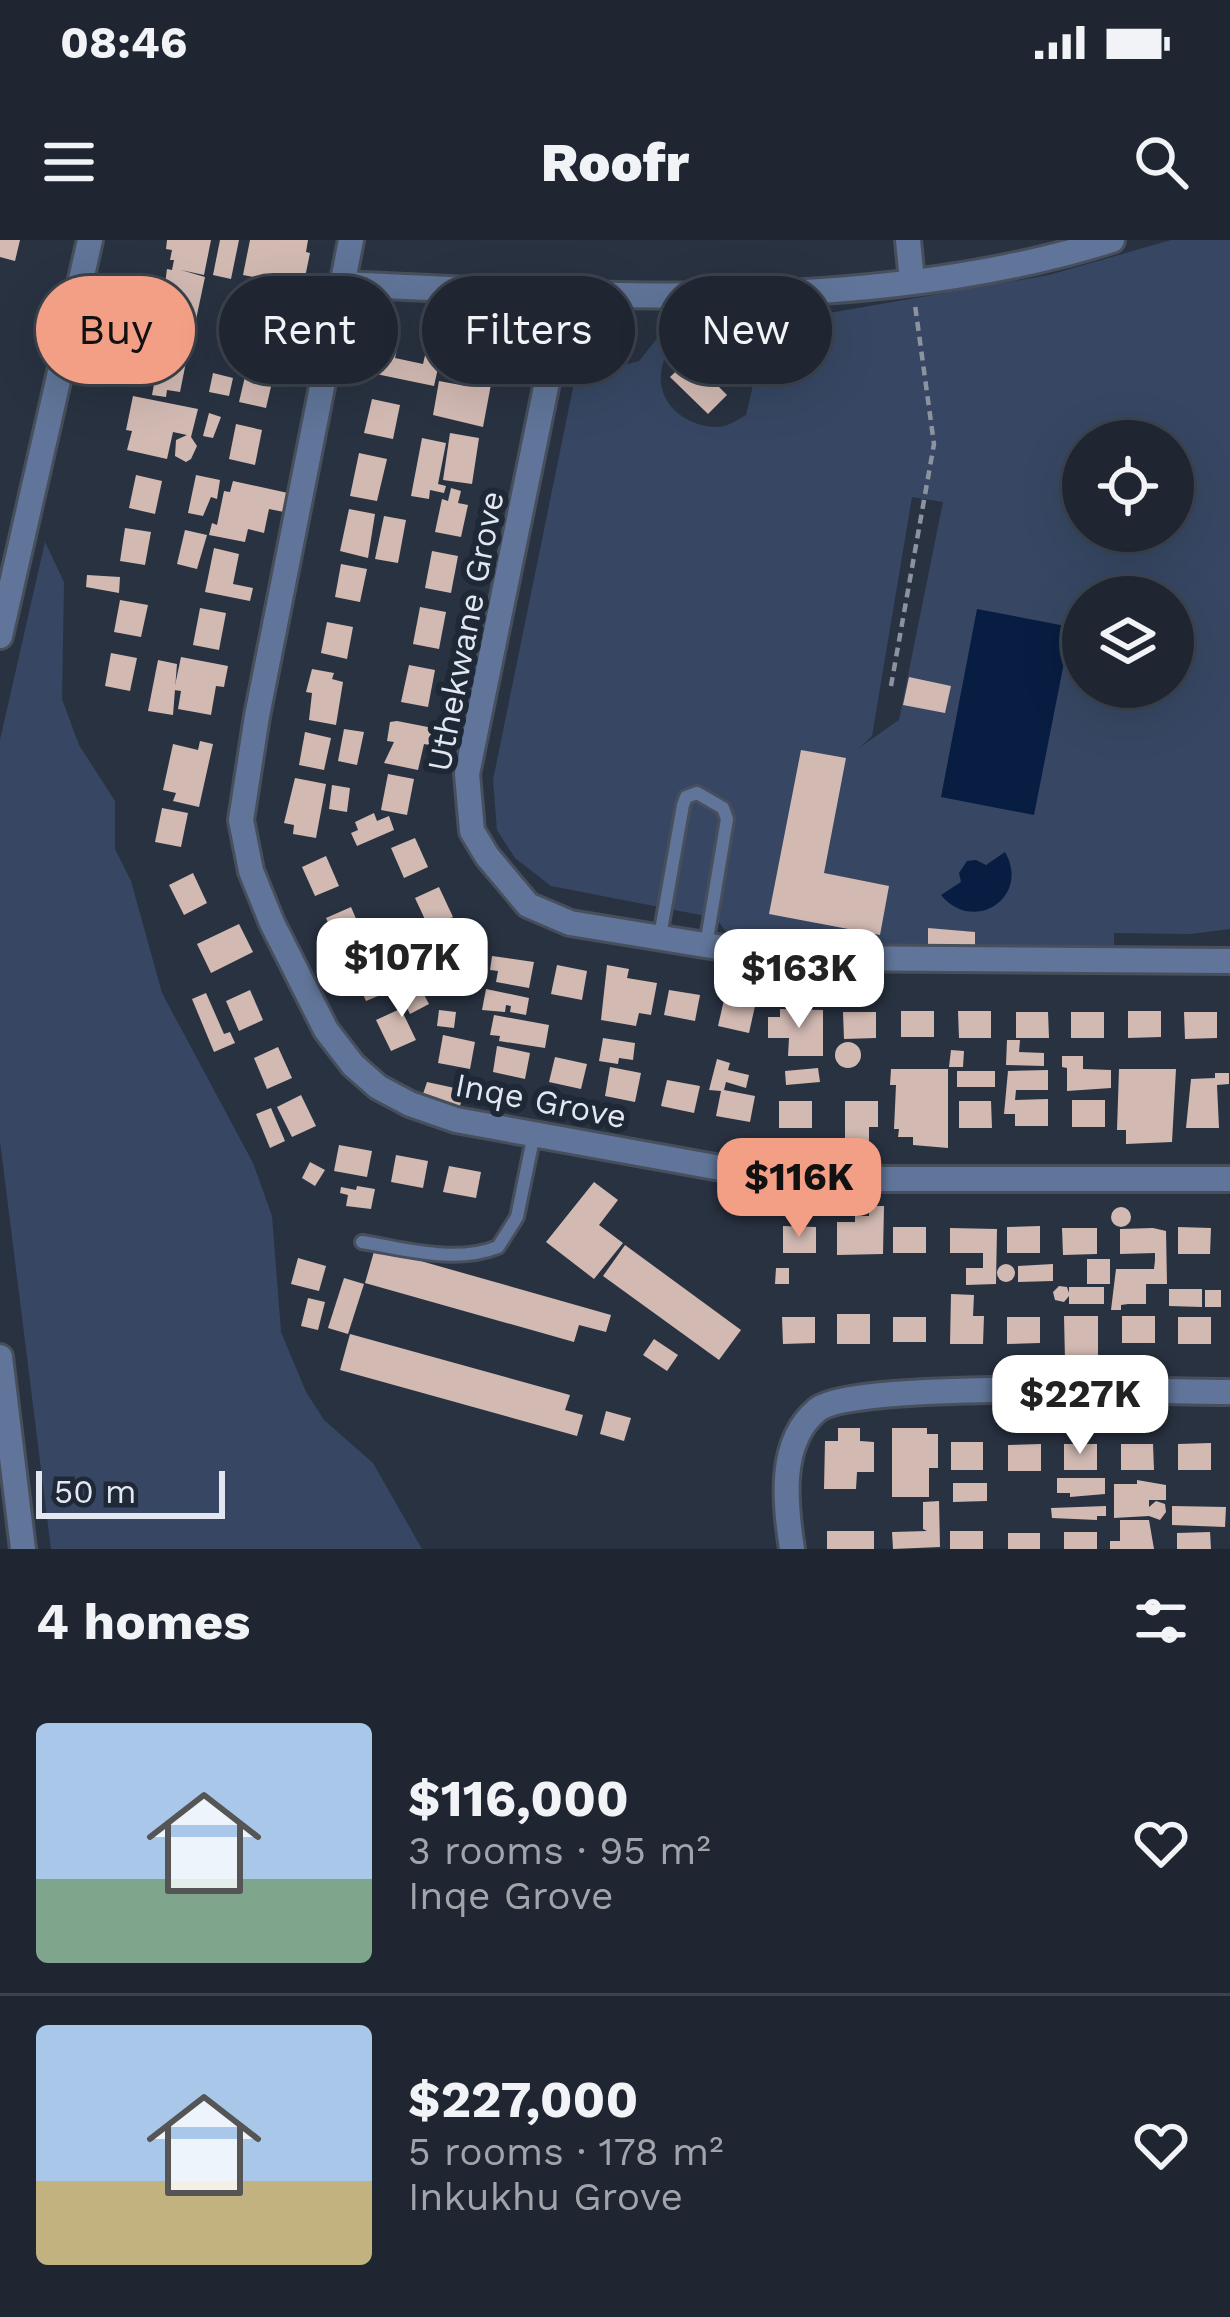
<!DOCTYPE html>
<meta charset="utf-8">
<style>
:root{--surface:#1f2631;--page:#272e39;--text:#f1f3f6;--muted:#a1a5ab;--line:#3c434d;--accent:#f39f86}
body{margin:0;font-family:"Work Sans",sans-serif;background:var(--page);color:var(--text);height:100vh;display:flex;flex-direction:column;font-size:45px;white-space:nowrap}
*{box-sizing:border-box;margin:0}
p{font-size:39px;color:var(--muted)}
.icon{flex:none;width:66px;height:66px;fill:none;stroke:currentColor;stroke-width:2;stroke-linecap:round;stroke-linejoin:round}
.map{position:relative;height:1309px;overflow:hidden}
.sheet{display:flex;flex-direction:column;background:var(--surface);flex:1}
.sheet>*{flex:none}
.hud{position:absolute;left:36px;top:36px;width:1158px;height:108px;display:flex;gap:24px}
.tools{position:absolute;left:1062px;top:180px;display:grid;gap:24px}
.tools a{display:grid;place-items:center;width:132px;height:132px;border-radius:50%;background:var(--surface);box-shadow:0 12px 48px #0002,0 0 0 3px var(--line);font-size:60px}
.scale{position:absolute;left:36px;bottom:30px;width:189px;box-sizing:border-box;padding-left:12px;border:6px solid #e2e7f1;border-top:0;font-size:33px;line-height:42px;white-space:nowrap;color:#e2e7f1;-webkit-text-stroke:9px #1f2836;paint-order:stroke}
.price{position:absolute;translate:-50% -102px;padding:0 27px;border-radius:24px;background:#fff;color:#222;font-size:39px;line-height:78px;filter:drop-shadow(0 3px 6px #0008)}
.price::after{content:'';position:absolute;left:50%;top:72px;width:36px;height:27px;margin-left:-18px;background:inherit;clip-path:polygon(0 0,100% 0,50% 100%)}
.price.on{background:var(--accent);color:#111}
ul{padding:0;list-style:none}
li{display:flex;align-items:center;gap:36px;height:300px;padding:0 36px}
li+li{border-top:3px solid var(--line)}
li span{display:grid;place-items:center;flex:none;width:336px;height:240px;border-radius:12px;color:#555}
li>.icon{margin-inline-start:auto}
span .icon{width:144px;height:144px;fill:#fffc;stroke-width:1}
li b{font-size:51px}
h2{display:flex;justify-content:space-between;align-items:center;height:144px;padding:0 36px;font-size:51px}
.pill{padding:0 42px;border-radius:54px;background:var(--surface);box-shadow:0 12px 48px #0002,0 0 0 3px var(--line);font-size:42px;line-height:108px}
.pill.on{background:var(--accent);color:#111}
.status{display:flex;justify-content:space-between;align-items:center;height:84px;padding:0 60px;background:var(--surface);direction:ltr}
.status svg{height:33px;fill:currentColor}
header{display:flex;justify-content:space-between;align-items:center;height:156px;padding:0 36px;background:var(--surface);font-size:54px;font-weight:800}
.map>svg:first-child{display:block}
</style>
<div class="status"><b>08:46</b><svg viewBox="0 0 49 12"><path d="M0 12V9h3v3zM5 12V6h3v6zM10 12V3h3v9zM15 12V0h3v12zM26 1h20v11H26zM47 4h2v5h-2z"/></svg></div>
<header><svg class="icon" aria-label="menu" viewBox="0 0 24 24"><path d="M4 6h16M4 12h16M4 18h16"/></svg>Roofr<svg class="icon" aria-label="search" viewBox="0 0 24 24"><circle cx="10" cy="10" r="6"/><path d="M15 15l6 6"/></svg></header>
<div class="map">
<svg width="1230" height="1309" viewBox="0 0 1230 1309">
<rect width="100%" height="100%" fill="#293241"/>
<!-- green -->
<g fill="#374763" fill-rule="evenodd">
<path d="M1171 0H1230V689L1190 694 1114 693V705L860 706 727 693 716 678 551 646 515 618 497 590 493 540 575 138 639 121 667 86 678 92C673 103 664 116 662 127 654 163 686 188 720 187 729 186 739 179 746 175 758 127 758 99 806 77L1049 35ZM1083 201H1173V291H1083ZM912 257 943 262 899 480 859 508 872 496ZM1083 357H1173V447H1083Z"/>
<polygon points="45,302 64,342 62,459 79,505 115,561 115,609 131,641 162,753 253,923 272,976 281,1092 306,1152 324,1180 373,1223 422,1309 51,1309 0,901 0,500"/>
</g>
<!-- water -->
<g fill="#081d42">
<polygon points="977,369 1071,387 1034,575 941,557"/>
<path d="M1005 612C1031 657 974 695 941 655L961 642 959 633 967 621 976 620 986 625Z"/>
</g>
<!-- building -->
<g fill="#d2bab3">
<polygon points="0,0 20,0 15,21 0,17"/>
<polygon points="167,0 211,0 204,35 181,30 205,37 194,89 152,81 160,42 165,44 167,29 172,30 174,20 170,20 172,10 166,9"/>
<polygon points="220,0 239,0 231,39 213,35"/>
<polygon points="250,0 308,0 306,12 310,13 303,47 292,51 286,81 300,84 296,108 283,106 284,91 281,109 239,101 248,69 252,70 259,46 267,47 269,40 243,35"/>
<polygon points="503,76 524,80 514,127 495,123 483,187 433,175 439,141 466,146 469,132 487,135 446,125 448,115 454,116 458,77 501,91"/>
<polygon points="384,97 399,101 395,118 423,124 427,107 442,110 434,146 376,134"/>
<polygon points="160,112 187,117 180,152 167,150 166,157 152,155"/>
<polygon points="690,118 727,155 708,174 670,137"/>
<polygon points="247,128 274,134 266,168 239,162"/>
<polygon points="213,133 233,138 229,156 209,152"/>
<polygon points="133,156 198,169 191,197 197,206 191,219 186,222 175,216 176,200 187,195 173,192 167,219 127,210 132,191 126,190"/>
<polygon points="372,159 400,165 393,199 364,193"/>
<polygon points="209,173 221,177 213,198 203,196"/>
<polygon points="236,184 262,190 255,225 229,219"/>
<polygon points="450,193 479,198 472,244 443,240"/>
<polygon points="422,198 446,203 438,244 446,246 444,253 430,250 429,259 411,256"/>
<polygon points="359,213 387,219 377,261 350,256"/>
<polygon points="136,235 162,241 155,274 129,268"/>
<polygon points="196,235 220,240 217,259 211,257 203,276 188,273"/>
<polygon points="233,241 288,253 284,272 269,269 264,293 248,289 245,302 209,295 212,283 217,285 224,251 230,252"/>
<polygon points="451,248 461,251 458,263 468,265 461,297 435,292 442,259 448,261"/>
<polygon points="349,269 375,274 368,318 340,311"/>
<polygon points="384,276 406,280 398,323 375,319"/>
<polygon points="125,288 151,292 145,325 120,321"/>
<polygon points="185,290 207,295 197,329 177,324"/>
<polygon points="214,308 239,314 233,344 253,348 250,361 205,352"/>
<polygon points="432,311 458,316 451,353 425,348"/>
<polygon points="341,324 367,329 360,362 335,357"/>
<polygon points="87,335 120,337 119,353 86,347"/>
<polygon points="120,360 148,365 141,397 114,392"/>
<polygon points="420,367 446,372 439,409 413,404"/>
<polygon points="200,368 226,373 219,410 193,405"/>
<polygon points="327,382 353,387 347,419 321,413"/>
<polygon points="111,413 137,418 130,451 105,446"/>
<polygon points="181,417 228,426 224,447 216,446 211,475 178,469 181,451 174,450"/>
<polygon points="158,420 177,424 173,475 148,471"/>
<polygon points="409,425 435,430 428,467 401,462"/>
<polygon points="312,429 334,433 332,439 343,442 336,485 309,480 312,453 306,452"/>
<polygon points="909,437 951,446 945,473 903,465"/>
<polygon points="397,481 433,488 429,505 424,504 418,530 384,523 394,502 387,501 390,482"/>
<polygon points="344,489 364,492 357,525 338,521"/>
<polygon points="305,492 331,498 324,530 299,525"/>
<polygon points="200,501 213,504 199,567 173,561 176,553 163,550 173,504 198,510"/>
<polygon points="801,510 846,518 824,633 889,646 880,695 769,674"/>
<polygon points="388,534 414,539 407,575 381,570"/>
<polygon points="295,538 326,544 316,598 293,594 294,585 284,583"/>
<polygon points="332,545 350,548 347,572 329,569"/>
<polygon points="162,568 188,573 181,607 155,602"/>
<polygon points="374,573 377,581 389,576 394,590 357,606 351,593 358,590 355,582"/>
<polygon points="415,598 428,627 404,638 391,608"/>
<polygon points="326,616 339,646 315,656 302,627"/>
<polygon points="193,633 207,663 184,675 169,645"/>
<polygon points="439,647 453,677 429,688 415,658"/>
<polygon points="351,667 364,697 340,708 326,678"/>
<polygon points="239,684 253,712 211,733 197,704"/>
<polygon points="928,688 975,692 975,706 928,706"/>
<polygon points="465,697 478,727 454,738 441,708"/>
<polygon points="492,716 534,722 529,748 496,742 498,731 490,730"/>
<polygon points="377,721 390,751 366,761 353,732"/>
<polygon points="557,725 587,731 582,760 551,754"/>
<polygon points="607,725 629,729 627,738 657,743 651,775 639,773 636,786 601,780"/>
<polygon points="420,747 429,764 410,774 407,768 402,771 416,800 391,811 376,780 400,769 395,761"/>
<polygon points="486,749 529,758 526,775 510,772 511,766 506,765 505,772 482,770"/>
<polygon points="250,750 263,780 239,791 226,761"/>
<polygon points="669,750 700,755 695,781 664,775"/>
<polygon points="206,753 224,794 230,792 235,803 214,812 192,759"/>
<polygon points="724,760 755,766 749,793 718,786"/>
<polygon points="780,769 823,770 823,816 788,816 789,798 768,798 768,777 780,777"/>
<polygon points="439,770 456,772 454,788 437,786"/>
<rect x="901" y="771" width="33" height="26"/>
<polygon points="958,771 991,771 991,798 959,798"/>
<polygon points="1128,771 1161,771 1161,797 1128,798"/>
<polygon points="843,772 876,772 876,798 844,799"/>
<polygon points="1016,772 1048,772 1049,798 1016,798"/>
<rect x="1071" y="772" width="33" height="26"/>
<polygon points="1184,772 1217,772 1217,798 1185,799"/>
<polygon points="494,775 549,785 545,808 499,801 500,796 490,795"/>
<polygon points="443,795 475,802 470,829 438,823"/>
<polygon points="603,798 635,803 633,820 619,818 618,824 599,821"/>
<polygon points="1007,800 1020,800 1019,812 1044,813 1044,826 1006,825"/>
<circle cx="848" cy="815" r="13"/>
<polygon points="497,806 530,813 525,839 493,832"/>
<polygon points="278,807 292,838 267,849 254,818"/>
<polygon points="951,810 964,811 963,827 949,827"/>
<polygon points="1062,816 1083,816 1083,829 1111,830 1111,848 1067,851 1067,828 1062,827"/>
<polygon points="555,817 587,824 581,849 549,842"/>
<polygon points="717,819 730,823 728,830 749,835 746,848 726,842 724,850 755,856 750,882 716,876 721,851 709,850"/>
<polygon points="610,827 641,833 635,862 605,856"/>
<polygon points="818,828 820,842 786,845 785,831"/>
<polygon points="891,829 948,829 948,908 913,905 913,897 898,897 899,889 894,889 896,845 890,845"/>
<polygon points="1119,829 1176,829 1172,902 1126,904 1126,890 1117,890"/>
<polygon points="1048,830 1048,850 1016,850 1015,860 1048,859 1048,886 1015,886 1015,874 1004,874 1008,831"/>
<rect x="957" y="831" width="38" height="16"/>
<polygon points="1215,833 1229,833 1229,844 1217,845 1219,888 1186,888 1191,839 1215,838"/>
<polygon points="667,840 700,846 694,873 661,866"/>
<polygon points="427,842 464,850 460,866 422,857"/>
<polygon points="301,855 316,886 292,897 277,867"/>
<rect x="1072" y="860" width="33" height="27"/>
<rect x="779" y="861" width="33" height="27"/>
<polygon points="845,861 878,861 878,887 869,887 869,907 845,907"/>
<polygon points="959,861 991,861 992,888 959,888"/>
<polygon points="271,868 285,901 270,908 256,874"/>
<polygon points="596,872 620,876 618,887 594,884"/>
<polygon points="339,905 372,911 367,937 334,931"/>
<polygon points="396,915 428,921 423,948 391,942"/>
<polygon points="310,922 325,930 315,946 302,938"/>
<polygon points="449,926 481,932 476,958 443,952"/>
<polygon points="594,942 618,960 599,985 623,1003 594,1039 546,1002"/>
<polygon points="357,946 375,949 371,969 346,966 348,955 340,953 341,947 356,950"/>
<polygon points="869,966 884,966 883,1014 837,1015 837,982 855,982 855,976 869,976"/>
<circle cx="1121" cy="977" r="10"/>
<polygon points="783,986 816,987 816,1013 783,1013"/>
<polygon points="1040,986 1040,1013 1007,1013 1007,987"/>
<rect x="893" y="987" width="33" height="26"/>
<polygon points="1178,987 1211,988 1210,1014 1178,1014"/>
<polygon points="950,988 997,989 996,1044 966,1045 966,1028 983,1028 983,1013 950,1013"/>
<polygon points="1062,988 1097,988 1097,1014 1063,1015"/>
<polygon points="1153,988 1166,991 1167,1044 1146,1044 1146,1064 1128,1064 1121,1065 1121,1070 1111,1070 1116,1029 1154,1029 1155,1020 1155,1013 1120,1014 1120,989"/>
<polygon points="625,1005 741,1090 719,1120 603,1036"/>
<polygon points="375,1008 611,1075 606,1092 579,1085 574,1102 365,1043"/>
<polygon points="298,1018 326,1026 319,1051 291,1044"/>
<rect x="1087" y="1019" width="23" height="25"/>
<circle cx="1006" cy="1033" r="9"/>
<polygon points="1053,1024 1053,1041 1018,1042 1018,1026"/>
<polygon points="776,1028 789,1028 789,1044 775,1044"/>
<polygon points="344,1038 364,1044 348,1094 328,1088"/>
<polygon points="1059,1046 1067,1047 1069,1053 1069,1047 1104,1047 1104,1064 1069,1064 1069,1056 1064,1062 1055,1060 1053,1052"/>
<polygon points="1169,1049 1202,1049 1202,1067 1169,1066"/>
<rect x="1205" y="1050" width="16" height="17"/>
<polygon points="951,1054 974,1055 973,1076 984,1076 983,1104 950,1104"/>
<polygon points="308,1058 325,1062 318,1090 301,1086"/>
<rect x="837" y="1074" width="33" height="30"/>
<polygon points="1064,1076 1098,1076 1098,1120 1065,1120"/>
<rect x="1122" y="1076" width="33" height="27"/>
<polygon points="782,1077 815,1077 815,1103 783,1104"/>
<rect x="893" y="1077" width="33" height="25"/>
<polygon points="1007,1077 1040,1077 1040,1103 1007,1104"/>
<rect x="1178" y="1077" width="33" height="27"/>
<polygon points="350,1094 570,1155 565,1170 583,1175 577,1196 340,1130"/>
<polygon points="654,1099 678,1115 667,1131 643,1115"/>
<polygon points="606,1171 631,1178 624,1201 600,1194"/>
<polygon points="838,1188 860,1188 860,1201 874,1202 874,1232 857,1232 856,1249 824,1249 825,1201 838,1201"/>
<polygon points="892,1188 927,1188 927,1194 938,1194 938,1228 929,1228 929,1257 892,1257"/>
<rect x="951" y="1202" width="32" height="28"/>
<polygon points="1211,1203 1211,1230 1178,1230 1178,1204"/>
<polygon points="1041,1204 1041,1231 1008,1231 1008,1205"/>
<rect x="1064" y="1204" width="33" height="26"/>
<polygon points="1121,1204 1153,1204 1154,1230 1121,1230"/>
<polygon points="1057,1238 1105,1238 1105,1254 1070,1257 1070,1253 1057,1253"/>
<polygon points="1137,1240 1166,1245 1166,1260 1149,1260 1149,1267 1156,1261 1165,1264 1166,1272 1160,1280 1149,1276 1114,1278 1114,1244 1137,1244"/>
<polygon points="953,1243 987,1243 987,1261 953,1262"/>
<polygon points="939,1261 940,1307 893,1309 892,1292 927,1291 923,1289 923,1262"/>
<polygon points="1106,1266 1106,1276 1097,1276 1097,1280 1052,1278 1051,1268"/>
<polygon points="1172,1266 1226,1267 1225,1287 1172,1285"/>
<polygon points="1120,1280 1149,1280 1154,1309 1110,1309 1110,1301 1120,1301"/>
<rect x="827" y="1291" width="47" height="18"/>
<rect x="950" y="1291" width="33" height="18"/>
<rect x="1064" y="1292" width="33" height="17"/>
<polygon points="1210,1292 1211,1309 1177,1309 1177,1293"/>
<rect x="1008" y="1293" width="32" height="16"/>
</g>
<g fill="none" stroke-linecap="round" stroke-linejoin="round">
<!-- service casing -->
<g stroke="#474f5d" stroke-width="18">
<g id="service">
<polyline points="660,696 683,565 686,557 697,553 723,568 727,579 706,705"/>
<path d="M362 1002C406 1009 455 1024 498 1007L517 977 534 894"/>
</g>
</g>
<!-- minor casing -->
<g stroke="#474f5d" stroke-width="30">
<g id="minor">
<polyline points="351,0 257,476 241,580 251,631 272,683 326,790 353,825 378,847 410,864 456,880 737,931 884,939 1230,939"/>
<polyline points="908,0 912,41"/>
<path d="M342 44C593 55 868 77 1112 0"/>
<polyline points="565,54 467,534 472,591 487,616 528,665 570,683 760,714 818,718 1230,721"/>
<path d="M792 1309C785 1264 778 1202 817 1170 853 1140 1164 1152 1230 1152"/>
</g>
</g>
<!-- tertiary casing -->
<g stroke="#474f5d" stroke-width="30">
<g id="tertiary">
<polyline points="0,396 90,0"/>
<polyline points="0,1117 23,1309"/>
</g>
</g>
<!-- path -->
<polyline stroke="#8c939f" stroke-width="4.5" stroke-dasharray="9 6" stroke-linecap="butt" points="891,446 934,204 915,65"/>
<!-- service -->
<use href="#service" stroke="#607599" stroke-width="12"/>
<!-- minor -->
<use href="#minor" stroke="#607599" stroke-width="24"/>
<!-- tertiary -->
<use href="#tertiary" stroke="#607599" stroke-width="24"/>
</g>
<g text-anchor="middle" stroke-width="12" stroke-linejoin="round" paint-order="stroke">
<!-- street labels -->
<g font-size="33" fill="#e2e7f1" stroke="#1f2836">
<text transform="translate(465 391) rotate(-79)" y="12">Uthekwane Grove</text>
<text transform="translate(541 860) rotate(11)" y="12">Inqe Grove</text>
</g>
</g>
</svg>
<div class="tools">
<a><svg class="icon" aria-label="locate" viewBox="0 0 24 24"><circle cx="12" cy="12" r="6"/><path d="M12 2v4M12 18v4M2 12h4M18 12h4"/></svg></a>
<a><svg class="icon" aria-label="layers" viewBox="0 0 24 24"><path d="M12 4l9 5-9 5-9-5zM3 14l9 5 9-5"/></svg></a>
</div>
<div class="scale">50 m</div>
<b class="price" style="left:402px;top:780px">$107K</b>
<b class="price" style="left:799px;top:791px">$163K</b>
<b class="price on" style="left:799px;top:1000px">$116K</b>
<b class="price" style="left:1080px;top:1217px">$227K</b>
<div class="hud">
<a class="pill on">Buy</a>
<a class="pill">Rent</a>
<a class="pill">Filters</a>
<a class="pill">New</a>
</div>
</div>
<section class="sheet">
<h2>4 homes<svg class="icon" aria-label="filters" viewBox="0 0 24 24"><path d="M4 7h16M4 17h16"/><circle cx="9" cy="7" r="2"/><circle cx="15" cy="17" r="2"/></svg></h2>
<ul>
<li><span style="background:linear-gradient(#a9c7e8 65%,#7fa58c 0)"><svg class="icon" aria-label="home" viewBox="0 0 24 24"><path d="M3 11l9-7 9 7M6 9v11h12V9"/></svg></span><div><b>$116,000</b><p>3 rooms · 95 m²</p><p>Inqe Grove</p></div><svg class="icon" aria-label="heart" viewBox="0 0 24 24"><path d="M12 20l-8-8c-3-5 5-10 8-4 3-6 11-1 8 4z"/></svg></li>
<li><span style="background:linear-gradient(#a9c7e8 65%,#c2b280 0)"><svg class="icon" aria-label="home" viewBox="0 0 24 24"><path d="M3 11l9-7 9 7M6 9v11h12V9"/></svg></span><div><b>$227,000</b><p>5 rooms · 178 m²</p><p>Inkukhu Grove</p></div><svg class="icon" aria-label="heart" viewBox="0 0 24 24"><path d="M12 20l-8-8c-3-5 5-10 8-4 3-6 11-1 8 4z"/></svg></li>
</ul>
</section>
